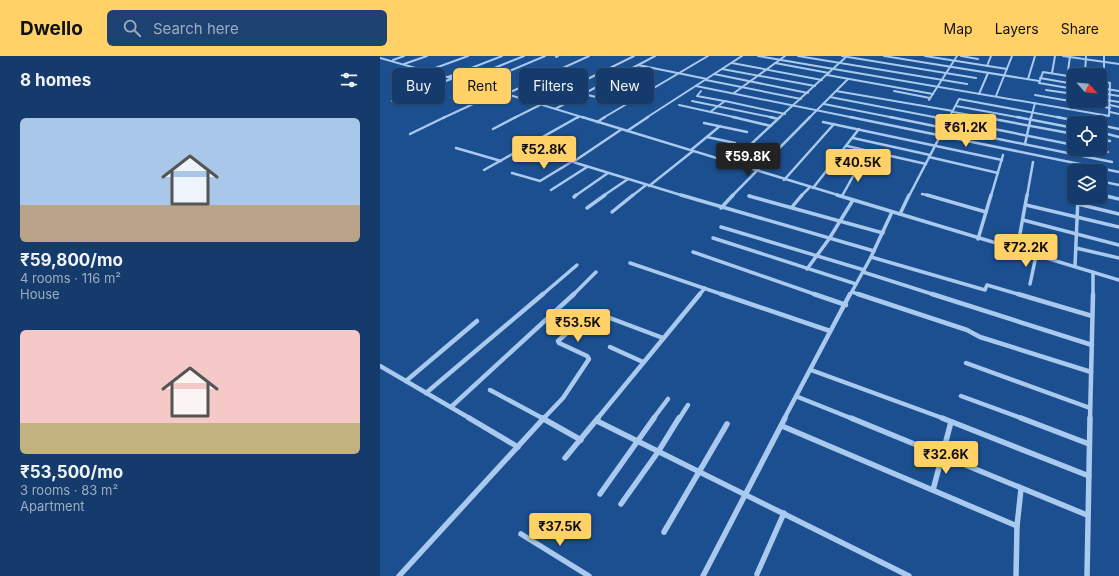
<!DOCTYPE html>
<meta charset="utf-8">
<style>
:root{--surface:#143b6b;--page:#1d4271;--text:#f1f3f6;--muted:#9dadc1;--line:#33557e;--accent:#ffd166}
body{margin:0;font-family:Inter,sans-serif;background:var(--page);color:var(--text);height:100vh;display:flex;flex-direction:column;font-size:15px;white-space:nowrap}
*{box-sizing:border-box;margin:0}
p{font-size:13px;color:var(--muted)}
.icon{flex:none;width:22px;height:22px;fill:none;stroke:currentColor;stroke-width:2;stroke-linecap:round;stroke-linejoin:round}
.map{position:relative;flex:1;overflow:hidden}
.drawer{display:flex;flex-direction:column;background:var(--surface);width:380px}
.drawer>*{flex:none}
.banner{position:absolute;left:12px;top:12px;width:380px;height:36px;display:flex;gap:8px}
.needle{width:26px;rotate:117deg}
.buttons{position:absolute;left:687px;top:12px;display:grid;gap:8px}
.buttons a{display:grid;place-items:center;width:40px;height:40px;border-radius:6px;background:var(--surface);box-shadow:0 1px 3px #0004,0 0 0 1px var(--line);font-size:20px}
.price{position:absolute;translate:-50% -34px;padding:0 9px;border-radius:4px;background:var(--accent);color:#111;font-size:13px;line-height:26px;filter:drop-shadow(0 1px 2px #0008)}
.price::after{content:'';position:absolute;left:50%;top:24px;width:12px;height:9px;margin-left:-6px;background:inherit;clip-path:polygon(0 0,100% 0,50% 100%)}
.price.current{background:#222;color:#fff}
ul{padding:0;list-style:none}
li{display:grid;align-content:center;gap:8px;height:212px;padding:0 20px}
li span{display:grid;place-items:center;height:124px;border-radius:6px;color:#555}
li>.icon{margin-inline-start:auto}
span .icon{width:72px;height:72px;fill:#fffc;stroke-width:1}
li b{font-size:17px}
h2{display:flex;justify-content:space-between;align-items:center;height:48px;padding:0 20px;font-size:17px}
.chip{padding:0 14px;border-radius:6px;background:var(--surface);box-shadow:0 1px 3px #0004,0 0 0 1px var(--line);font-size:14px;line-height:36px}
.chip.current{background:var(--accent);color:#111}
header{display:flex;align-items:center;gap:24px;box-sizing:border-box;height:56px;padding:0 20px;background:var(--accent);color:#111}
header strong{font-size:19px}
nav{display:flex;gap:22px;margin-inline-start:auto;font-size:14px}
.search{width:280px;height:36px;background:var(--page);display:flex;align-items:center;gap:10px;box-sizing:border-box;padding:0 14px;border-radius:6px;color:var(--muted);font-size:15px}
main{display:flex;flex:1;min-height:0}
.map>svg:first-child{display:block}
</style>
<header>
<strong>Dwello</strong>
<div class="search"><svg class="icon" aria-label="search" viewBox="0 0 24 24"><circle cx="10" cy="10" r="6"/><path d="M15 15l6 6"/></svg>Search here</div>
<nav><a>Map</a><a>Layers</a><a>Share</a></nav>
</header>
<main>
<section class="drawer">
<h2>8 homes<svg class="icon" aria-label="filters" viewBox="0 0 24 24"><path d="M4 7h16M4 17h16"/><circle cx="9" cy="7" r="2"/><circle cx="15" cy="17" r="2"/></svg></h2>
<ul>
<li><span style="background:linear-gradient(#a9c7e8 70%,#b9a48a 0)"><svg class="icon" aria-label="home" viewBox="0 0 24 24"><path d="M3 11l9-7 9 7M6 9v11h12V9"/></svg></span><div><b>₹59,800/mo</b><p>4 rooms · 116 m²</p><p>House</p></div></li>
<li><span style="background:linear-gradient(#f6c9c9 75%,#c2b280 0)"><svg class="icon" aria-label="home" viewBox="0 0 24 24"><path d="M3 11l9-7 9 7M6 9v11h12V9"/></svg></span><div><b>₹53,500/mo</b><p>3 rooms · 83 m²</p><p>Apartment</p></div></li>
</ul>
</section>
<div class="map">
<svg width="739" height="520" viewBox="0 0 739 520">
<rect width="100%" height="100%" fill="#1b4f8f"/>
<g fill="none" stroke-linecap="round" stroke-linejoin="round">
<!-- street-far4 -->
<g stroke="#a9c9ee" stroke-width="2">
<polyline points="378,0 729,60 730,27 720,25"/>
<polyline points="418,0 587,28"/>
<polyline points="462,0 596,22"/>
<polyline points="504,0 659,25"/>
<polyline points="545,0 627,13"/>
<polyline points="581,0 598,3"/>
<polyline points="683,0 739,8"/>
<polyline points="690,0 688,15 695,16 693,21"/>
<polyline points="724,0 724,25"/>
<polyline points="176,1 178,0"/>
<polyline points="0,2 120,36 205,62"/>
<polyline points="13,4 24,0"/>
<polyline points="352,7 442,24"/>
<polyline points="395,7 449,17"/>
<polyline points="24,8 47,0"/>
<polyline points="258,9 327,23"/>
<polyline points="607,10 611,0"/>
<polyline points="342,13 435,30"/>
<polyline points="47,15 88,0"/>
<polyline points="672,17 675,0"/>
<polyline points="705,17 706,0"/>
<polyline points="334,18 428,37"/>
<polyline points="447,19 553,38"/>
<polyline points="68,21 122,0"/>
<polyline points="694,21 663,16 659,27 694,33"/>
<polyline points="660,22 694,28"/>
<polyline points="648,23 655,0"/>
<polyline points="326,24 421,43"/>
<polyline points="82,25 144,0"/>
<polyline points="96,29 165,0"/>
<polyline points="316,30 475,62"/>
<polyline points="720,32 739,35"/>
<polyline points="666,34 694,38"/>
<polyline points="321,35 317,40 344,45"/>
<polyline points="456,35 573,55"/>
<polyline points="514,35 550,42"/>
<polyline points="354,37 405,0"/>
<polyline points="720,37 739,40"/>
<polyline points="126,38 209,0"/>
<polyline points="203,38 247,48"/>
<polyline points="599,38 608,17"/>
<polyline points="655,39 730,52"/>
<polyline points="616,40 632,0"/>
<polyline points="450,41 559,62"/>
<polyline points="139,42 191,17"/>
<polyline points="720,43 739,46"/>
<polyline points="549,44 577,0"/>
<polyline points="12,45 71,23"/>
<polyline points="312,45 395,62"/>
<polyline points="157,48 254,0"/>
<polyline points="444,48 515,62"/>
<polyline points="299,49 358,62"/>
<polyline points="730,49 739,51"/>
<polyline points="576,50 642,62"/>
<polyline points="175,53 275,0"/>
<polyline points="330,56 345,45 405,58"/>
<polyline points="573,56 608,62"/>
<polyline points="730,56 739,58"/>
<polyline points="63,62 119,36"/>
<polyline points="134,62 160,49"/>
<polyline points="197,62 199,61"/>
<polyline points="223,62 328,0"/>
<polyline points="266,62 362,0"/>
<polyline points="399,62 467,0"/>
<polyline points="429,62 468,23"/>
<polyline points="569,62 579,43 682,62"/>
<polyline points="651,62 655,47"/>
</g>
<!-- street-far3 -->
<g stroke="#a9c9ee" stroke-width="2.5">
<polyline points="202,61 461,140"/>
<polyline points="353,61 391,70"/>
<polyline points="390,61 398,63"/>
<polyline points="470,61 739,116"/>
<polyline points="510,61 732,106"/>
<polyline points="554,61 694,89"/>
<polyline points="603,61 694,78"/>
<polyline points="637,61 694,72"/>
<polyline points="677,61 707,67"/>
<polyline points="217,66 225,61"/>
<polyline points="443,66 622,104"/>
<polyline points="324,67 367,76"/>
<polyline points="720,69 739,73"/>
<polyline points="113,73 136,61"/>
<polyline points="242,73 193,106 304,140"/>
<polyline points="247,75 268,61"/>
<polyline points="720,76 739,81"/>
<polyline points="30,78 65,61"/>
<polyline points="327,81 355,87"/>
<polyline points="473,82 550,99"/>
<polyline points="720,83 730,85"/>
<polyline points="645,88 651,61"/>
<polyline points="467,90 546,108"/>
<polyline points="76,92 121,105"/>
<polyline points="712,93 728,96"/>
<polyline points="311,94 340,70"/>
<polyline points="549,101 618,117"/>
<polyline points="351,107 400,61"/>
<polyline points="104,114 198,61"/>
<polyline points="699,115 700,108"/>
<polyline points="132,117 160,125 193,105"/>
<polyline points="404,124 454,68"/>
<polyline points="720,125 739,129"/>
<polyline points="269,130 313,95"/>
<polyline points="433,132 479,73"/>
<polyline points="171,134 207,111"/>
<polyline points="542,138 551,140"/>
<polyline points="720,139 727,140"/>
<polyline points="195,140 228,117"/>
<polyline points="223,140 248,123"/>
<polyline points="252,140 266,129"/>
<polyline points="352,140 430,61"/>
<polyline points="369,140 371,140"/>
<polyline points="421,140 430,131"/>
<polyline points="462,140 481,106"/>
<polyline points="529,140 570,61"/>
<polyline points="611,140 623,99"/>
<polyline points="647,140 653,106"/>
</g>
<!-- street-far2 -->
<g stroke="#a9c9ee" stroke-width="3.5">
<polyline points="301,139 494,195"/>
<polyline points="457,139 739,224"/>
<polyline points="547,139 606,156"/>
<polyline points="722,139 739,143"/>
<polyline points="369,140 503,177"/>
<polyline points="194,141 196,139"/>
<polyline points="698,148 739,158"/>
<polyline points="646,149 739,171"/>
<polyline points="412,151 422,139"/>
<polyline points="207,152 225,139"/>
<polyline points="341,152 353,139"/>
<polyline points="232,156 253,139"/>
<polyline points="520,158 529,139"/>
<polyline points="643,164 739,189"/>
<polyline points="341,171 484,214"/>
<polyline points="333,182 476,228"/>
<polyline points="598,183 611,139"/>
<polyline points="696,192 739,202"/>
<polyline points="637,194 647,139"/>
<polyline points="313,196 437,239"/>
<polyline points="491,201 605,234 607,229 641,239"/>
<polyline points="250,207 344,239"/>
<polyline points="695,210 698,141"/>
<polyline points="427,213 449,183 473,144"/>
<polyline points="483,216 555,239"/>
<polyline points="650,228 656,200"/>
<polyline points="472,236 481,239"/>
<polyline points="162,239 197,209"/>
<polyline points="193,239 216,216"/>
<polyline points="319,239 325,232"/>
<polyline points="470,239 491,201 512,156"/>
<polyline points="713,239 713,216"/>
</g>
<!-- street-far1 -->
<g stroke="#a9c9ee" stroke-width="4.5">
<polyline points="341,238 450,275"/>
<polyline points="434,238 466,249"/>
<polyline points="478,238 587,274 600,281 711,316"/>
<polyline points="552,238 712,289"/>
<polyline points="638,238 712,260"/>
<polyline points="230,291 263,306"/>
<polyline points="586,307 710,352"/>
<polyline points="0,310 91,363"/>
<polyline points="431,314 565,363"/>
<polyline points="26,325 97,265"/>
<polyline points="110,334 164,363"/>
<polyline points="46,337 163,238"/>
<polyline points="581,340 644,363"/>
<polyline points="418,341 473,363"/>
<polyline points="71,351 194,238"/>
<polyline points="163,363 183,342 209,303 207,300 179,287 178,285 209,257 214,256 283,282"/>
<polyline points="217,363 320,238"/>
<polyline points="273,363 288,343"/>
<polyline points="299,363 308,349"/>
<polyline points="404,363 470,238"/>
<polyline points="710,363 713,238"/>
</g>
<!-- street -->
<g stroke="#a9c9ee" stroke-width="5.5">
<polyline points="89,362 138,391"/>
<polyline points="162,362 201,384"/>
<polyline points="471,362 707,459"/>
<polyline points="562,362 709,420"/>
<polyline points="641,362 709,388"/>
<polyline points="217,365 529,520"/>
<polyline points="402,370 637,470"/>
<polyline points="185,402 218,362"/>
<polyline points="553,434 571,366"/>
<polyline points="220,438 274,362"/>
<polyline points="241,448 278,396 299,362"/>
<polyline points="284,476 347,368"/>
<polyline points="141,478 209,520"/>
<polyline points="377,518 404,457"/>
<polyline points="19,520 164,362"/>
<polyline points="323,520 405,362"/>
<polyline points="636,520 637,470 641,433"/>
<polyline points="707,520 710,362"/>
</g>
</g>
</svg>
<div class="buttons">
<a><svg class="needle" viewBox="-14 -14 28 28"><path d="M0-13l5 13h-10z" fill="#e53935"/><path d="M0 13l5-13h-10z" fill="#9dadc1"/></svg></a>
<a><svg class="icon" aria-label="locate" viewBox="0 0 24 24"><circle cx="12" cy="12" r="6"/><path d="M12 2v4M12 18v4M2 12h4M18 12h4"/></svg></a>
<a><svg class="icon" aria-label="layers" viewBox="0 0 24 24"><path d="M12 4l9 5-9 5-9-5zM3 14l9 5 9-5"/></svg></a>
</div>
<b class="price" style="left:586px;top:92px">₹61.2K</b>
<b class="price" style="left:164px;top:114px">₹52.8K</b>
<b class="price current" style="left:368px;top:121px">₹59.8K</b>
<b class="price" style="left:478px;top:127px">₹40.5K</b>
<b class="price" style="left:646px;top:212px">₹72.2K</b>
<b class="price" style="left:198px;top:287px">₹53.5K</b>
<b class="price" style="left:566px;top:419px">₹32.6K</b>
<b class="price" style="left:180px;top:491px">₹37.5K</b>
<div class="banner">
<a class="chip">Buy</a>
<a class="chip current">Rent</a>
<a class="chip">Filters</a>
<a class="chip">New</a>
</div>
</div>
</main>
